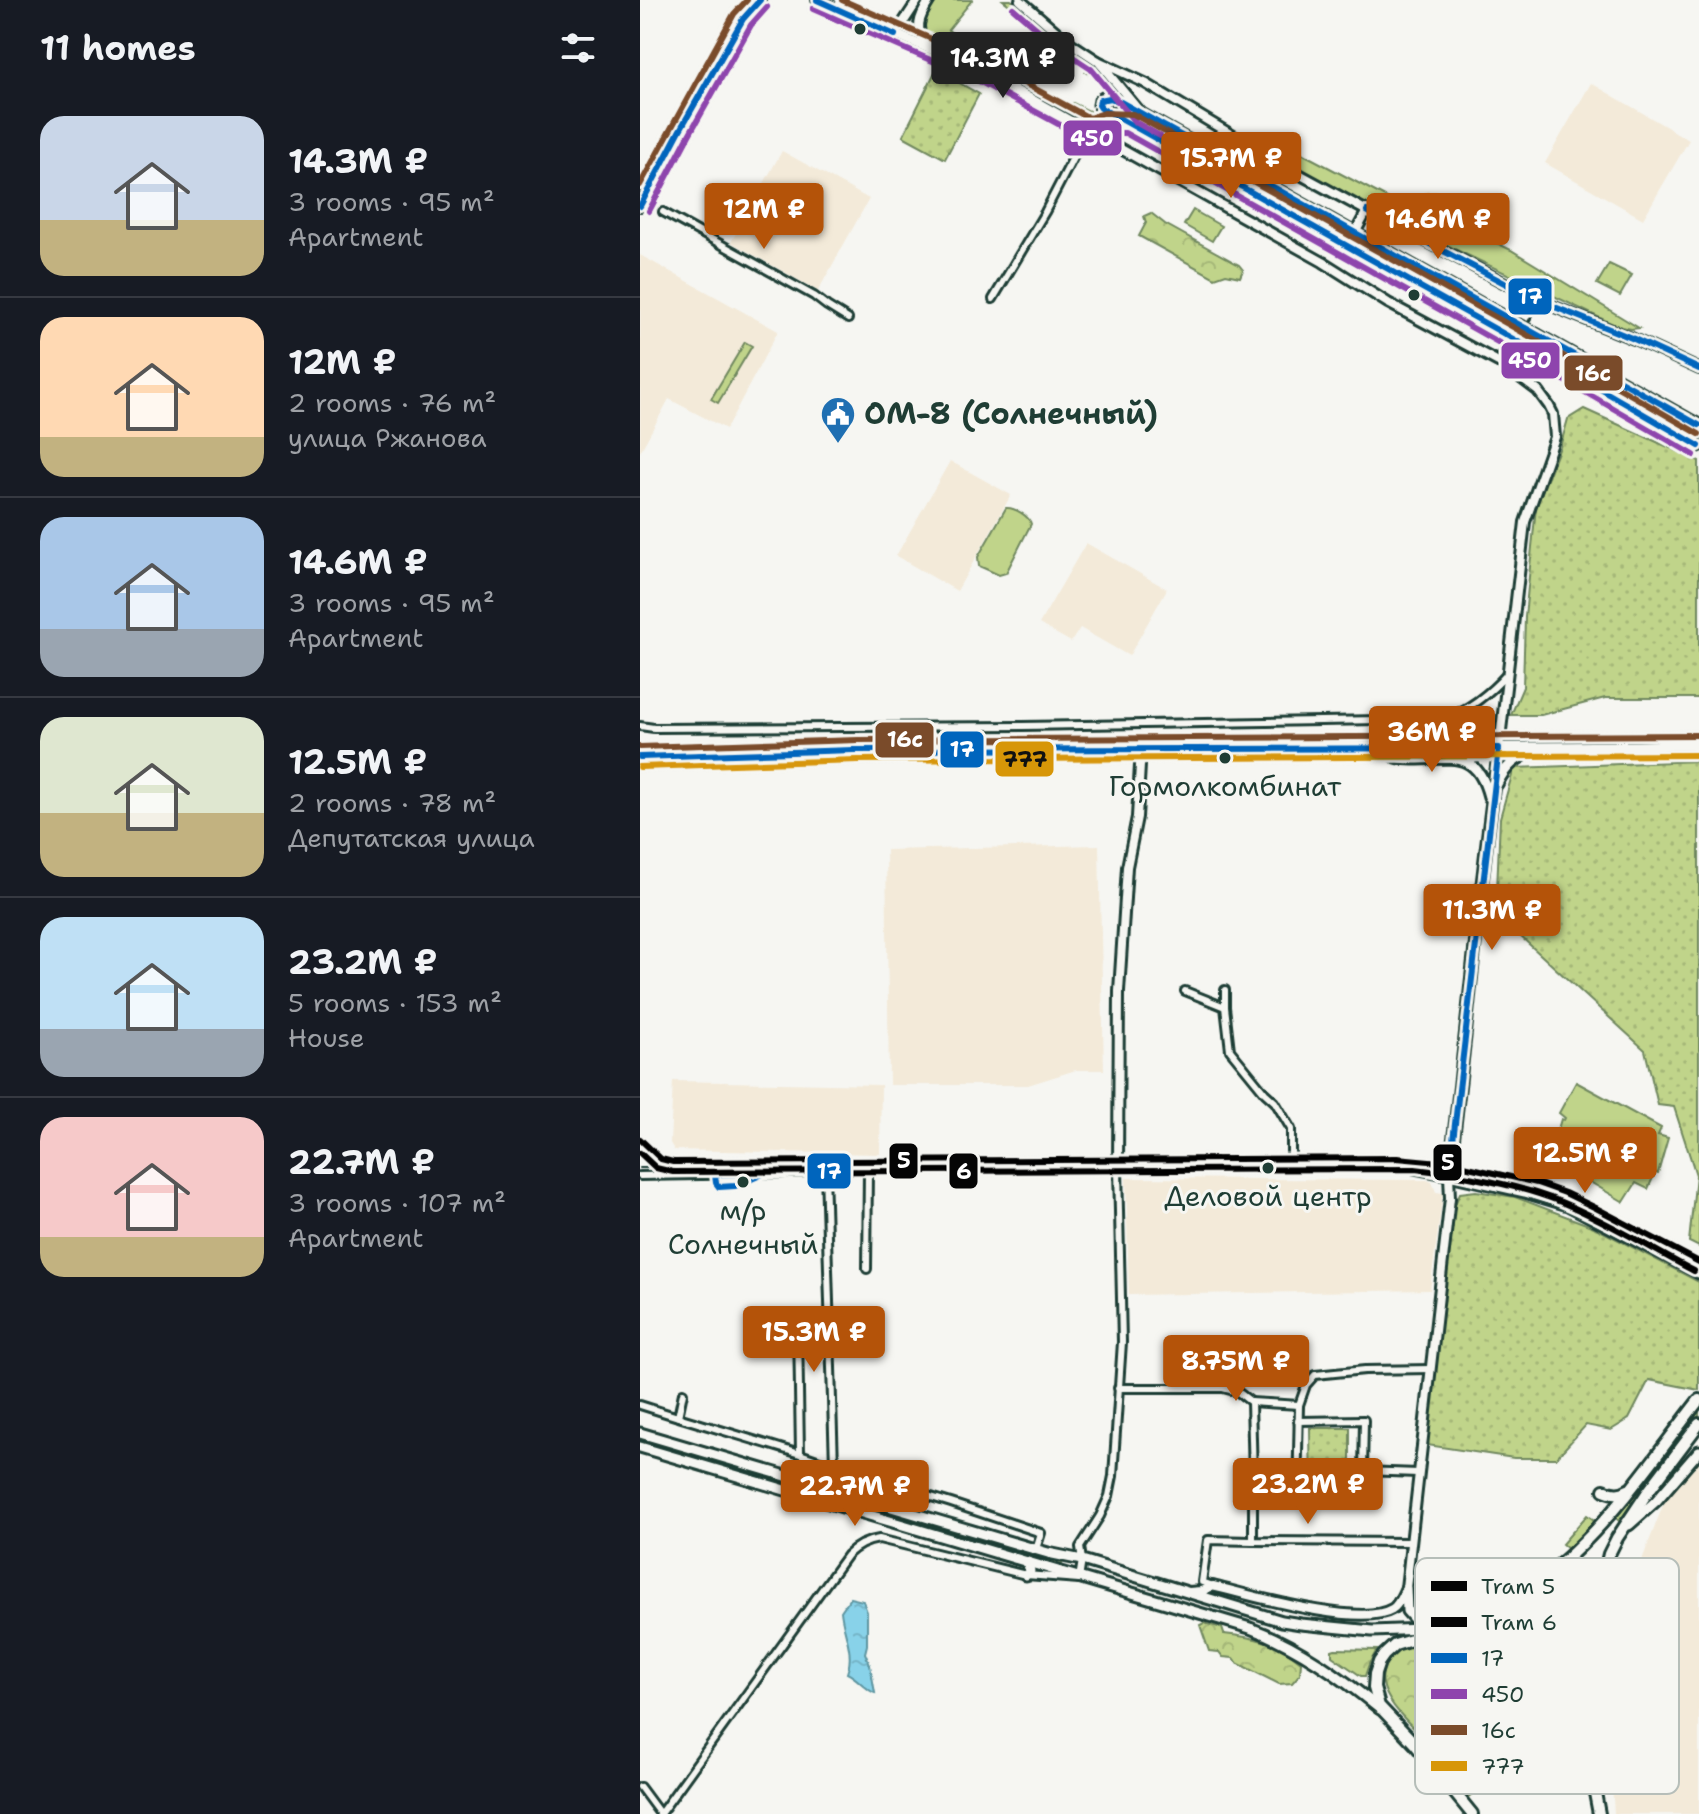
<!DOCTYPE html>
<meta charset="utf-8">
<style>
:root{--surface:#171b24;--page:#242831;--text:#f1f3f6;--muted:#9ea1a6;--line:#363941;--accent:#b45309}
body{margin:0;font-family:"Shantell Sans",sans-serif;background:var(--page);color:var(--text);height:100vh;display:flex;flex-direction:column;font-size:30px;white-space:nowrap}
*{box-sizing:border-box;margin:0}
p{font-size:26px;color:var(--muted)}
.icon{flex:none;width:44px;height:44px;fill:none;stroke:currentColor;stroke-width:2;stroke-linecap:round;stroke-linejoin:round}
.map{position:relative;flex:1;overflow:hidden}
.side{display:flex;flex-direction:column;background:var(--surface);width:640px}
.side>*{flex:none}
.price{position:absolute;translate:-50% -68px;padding:0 18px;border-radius:8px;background:var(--accent);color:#fff;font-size:26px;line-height:52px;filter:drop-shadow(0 2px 4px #0008)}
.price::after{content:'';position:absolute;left:50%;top:48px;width:24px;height:18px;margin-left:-12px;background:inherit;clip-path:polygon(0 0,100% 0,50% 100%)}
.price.current{background:#222;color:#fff}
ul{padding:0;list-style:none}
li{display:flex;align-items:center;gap:24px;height:200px;padding:0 40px}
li+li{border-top:2px solid var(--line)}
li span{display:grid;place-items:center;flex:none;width:224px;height:160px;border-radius:24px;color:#555}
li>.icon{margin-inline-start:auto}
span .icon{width:96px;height:96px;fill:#fffc;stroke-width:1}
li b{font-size:34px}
h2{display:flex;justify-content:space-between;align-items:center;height:96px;padding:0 40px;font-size:34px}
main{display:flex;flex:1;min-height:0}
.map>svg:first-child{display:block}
</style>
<main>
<section class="side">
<h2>11 homes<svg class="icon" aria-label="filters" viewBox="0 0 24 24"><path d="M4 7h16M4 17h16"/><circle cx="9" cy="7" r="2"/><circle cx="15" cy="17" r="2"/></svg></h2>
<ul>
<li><span style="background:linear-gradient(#c9d6e8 65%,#c2b280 0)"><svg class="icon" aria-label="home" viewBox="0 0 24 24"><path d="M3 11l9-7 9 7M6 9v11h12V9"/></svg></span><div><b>14.3M ₽</b><p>3 rooms · 95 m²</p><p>Apartment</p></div></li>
<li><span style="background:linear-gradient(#ffd9b3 75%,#c2b280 0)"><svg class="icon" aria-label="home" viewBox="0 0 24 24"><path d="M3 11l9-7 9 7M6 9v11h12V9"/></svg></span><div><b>12M ₽</b><p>2 rooms · 76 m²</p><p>улица Ржанова</p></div></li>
<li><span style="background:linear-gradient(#a9c7e8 70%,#9aa5b1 0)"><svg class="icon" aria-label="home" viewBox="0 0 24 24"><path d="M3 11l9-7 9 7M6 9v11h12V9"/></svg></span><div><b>14.6M ₽</b><p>3 rooms · 95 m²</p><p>Apartment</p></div></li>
<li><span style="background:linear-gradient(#dfe7d0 60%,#c2b280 0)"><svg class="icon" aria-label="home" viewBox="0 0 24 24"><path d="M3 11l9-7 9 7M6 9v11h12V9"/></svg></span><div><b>12.5M ₽</b><p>2 rooms · 78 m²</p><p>Депутатская улица</p></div></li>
<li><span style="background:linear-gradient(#bfe0f5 70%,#9aa5b1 0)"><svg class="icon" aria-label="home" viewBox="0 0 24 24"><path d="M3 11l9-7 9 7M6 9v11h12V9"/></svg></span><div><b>23.2M ₽</b><p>5 rooms · 153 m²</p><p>House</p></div></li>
<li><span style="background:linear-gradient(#f6c9c9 75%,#c2b280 0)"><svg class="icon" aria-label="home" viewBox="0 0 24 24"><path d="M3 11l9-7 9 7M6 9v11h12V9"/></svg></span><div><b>22.7M ₽</b><p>3 rooms · 107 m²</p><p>Apartment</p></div></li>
</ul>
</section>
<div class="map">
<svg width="1059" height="1814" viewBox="0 0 1059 1814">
<defs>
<pattern id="forest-crowns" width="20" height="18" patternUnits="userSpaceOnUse" patternTransform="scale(2)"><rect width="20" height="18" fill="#c0d48a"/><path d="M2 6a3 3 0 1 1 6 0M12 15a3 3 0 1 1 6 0" fill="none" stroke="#a5b778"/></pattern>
<pattern id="park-dots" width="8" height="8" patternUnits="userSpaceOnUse" patternTransform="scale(2)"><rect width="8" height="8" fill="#c0d48a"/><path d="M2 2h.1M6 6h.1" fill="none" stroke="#a5b778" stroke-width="1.8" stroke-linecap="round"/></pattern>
<pattern id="water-ripples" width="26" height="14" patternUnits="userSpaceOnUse" patternTransform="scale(2)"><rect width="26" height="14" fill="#88d2e9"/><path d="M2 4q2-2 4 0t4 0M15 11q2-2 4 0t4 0" fill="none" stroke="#75b5c8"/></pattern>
</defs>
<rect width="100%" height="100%" fill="#f6f6f2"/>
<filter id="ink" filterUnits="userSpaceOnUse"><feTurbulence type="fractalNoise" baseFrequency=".0125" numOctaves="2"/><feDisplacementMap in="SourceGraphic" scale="16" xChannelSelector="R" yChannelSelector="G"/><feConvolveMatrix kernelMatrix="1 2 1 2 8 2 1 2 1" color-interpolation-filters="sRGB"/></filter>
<g filter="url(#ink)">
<!-- built -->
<g fill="#f3ead9">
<polygon points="951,83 1049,140 1003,219 905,163"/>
<polygon points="142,151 229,199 178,291 91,242"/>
<polygon points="786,191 807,191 821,210 812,228 776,212"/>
<polygon points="0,255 138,331 86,429 29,399 0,452"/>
<polygon points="310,461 371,495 317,591 256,556"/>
<polygon points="446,543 527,589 489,656 440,628 431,642 399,624"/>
<polygon points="459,845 464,1070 436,1070 388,1085 249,1085 246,850"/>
<polygon points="33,1081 241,1085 240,1154 34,1150 30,1143"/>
<polygon points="486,1178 787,1180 792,1182 796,1192 803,1193 790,1290 489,1295"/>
<polygon points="1059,1461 1059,1814 974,1814 964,1659 1025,1500"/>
</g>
<!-- grass -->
<g fill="#c0d48a" stroke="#70885f" stroke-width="2">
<path d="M296 0H332L308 30 426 108 433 103 455 114 451 122 436 119 355 73 291 44C277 31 288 14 296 0Z"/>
<polygon points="363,0 371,0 471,82 471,85 467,87 445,72 445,67 388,26 390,21"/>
<polygon points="648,146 764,207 757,222 731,210 646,162 644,153"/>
<polygon points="553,210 581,226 572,241 544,225"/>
<polygon points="767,210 811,230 816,223 871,250 999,328 991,329 977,326 760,223"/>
<polygon points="969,264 992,275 980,296 957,284"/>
<polygon points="105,342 112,346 78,403 71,399"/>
<path d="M366 508C374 507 389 516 391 524L366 573 359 575 339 566 338 557Z"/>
<polygon points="936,1082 1021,1128 1018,1135 1028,1138 1018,1173 1015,1173 1008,1189 996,1183 984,1202 945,1179 961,1160 935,1153 937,1143 916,1136 921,1119 924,1120 925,1118 919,1113"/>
<polygon points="1059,1410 1059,1419 979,1521 976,1518"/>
<polygon points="0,1438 422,1564 421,1567 0,1442"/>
</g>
<!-- forest -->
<g fill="url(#forest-crowns)" stroke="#70885f" stroke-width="2">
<polygon points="511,213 525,224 599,265 603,270 600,277 586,274 575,278 499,236 506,223 504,216"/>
<polygon points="947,1515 957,1522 929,1550 922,1544"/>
<path d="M919 1593C925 1595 930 1597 933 1604 938 1617 929 1629 928 1641 923 1671 921 1701 917 1730V1703L848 1645 794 1662 797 1706 807 1733 828 1775 831 1795 828 1797C814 1779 801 1760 787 1743 773 1725 748 1707 743 1684 740 1672 747 1659 757 1652 772 1641 793 1644 810 1638 845 1627 879 1609 912 1594Z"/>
<path d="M564 1623 582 1628 584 1634C614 1637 637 1642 661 1662L660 1674 652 1683 639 1684 597 1663 593 1658 583 1657 579 1652 569 1651 560 1625Z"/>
<polygon points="695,1649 737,1650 729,1664 725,1676 721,1676 692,1656 692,1650"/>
</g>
<!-- park -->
<g fill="url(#park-dots)" stroke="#70885f" stroke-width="2">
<polygon points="296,70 339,94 305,159 263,136"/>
<polygon points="944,409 1059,461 1059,698 965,698 901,715 871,715 883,687 885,617 896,507 920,447 928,419"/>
<polygon points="1059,761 1059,1247 1049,1242 1056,1175 1034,1107 1018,1105 1005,1050 856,914 860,818 874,768"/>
<polygon points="836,1191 875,1197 954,1227 1059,1282 1059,1390 1009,1380 989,1419 971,1430 946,1425 916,1458 874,1458 787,1445 815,1204 820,1193"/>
<polygon points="670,1428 710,1428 710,1492 671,1493"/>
</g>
<!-- water -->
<path fill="url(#water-ripples)" stroke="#5e96a1" stroke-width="2" d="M210 1598 223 1601 227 1612V1645L225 1653 230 1665 235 1693C227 1691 218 1678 207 1673 215 1651 203 1633 201 1611Z"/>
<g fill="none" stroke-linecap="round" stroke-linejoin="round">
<!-- minor-tunnel -->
<polyline stroke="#cbd1cc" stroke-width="6" stroke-dasharray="6 3" stroke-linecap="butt" points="12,206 23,212"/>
<!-- minor casing -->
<g stroke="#1f3d34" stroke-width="12">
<g id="minor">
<polyline points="23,212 174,296 187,306 208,319"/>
<polyline points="353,299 405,212 448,129"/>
<path d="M0 726 14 728 382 726 801 719C826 713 851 692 868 673"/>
<polyline points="585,990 585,1007"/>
<polyline points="545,991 585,1007 590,1050 625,1093 635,1102 651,1129 651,1168"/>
<polyline points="185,1171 194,1465"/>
<path d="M0 1176 123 1174 192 1171 478 1168 482 1342 473 1476 469 1496 460 1516 440 1547 442 1560 439 1579 386 1575 239 1539C225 1541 216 1546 207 1555L20 1814"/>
<polyline points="227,1269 228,1171"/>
<polyline points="145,1321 158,1325 160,1454 219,1475 311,1503 401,1533 396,1549"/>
<polyline points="478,1388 583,1388 598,1392 611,1402"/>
<polyline points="0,1405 38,1417 43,1393"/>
<polyline points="38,1417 160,1454"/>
<polyline points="658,1421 724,1420 723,1471"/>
<polyline points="778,1473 723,1471 723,1500 657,1499 659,1405 666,1385 675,1375 725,1370 791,1369"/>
<polyline points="613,1477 611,1402 659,1405"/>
<polyline points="657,1478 613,1477 613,1541 770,1542"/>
<polyline points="573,1586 562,1582 568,1540 613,1541"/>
<polyline points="0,1787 20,1814"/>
</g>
</g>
<!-- tertiary casing -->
<g stroke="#1f3d34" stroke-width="14">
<g id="tertiary">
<polyline points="177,0 345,73 683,262 748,303 862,364 898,391 909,406 913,414 915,437 885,522 859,748"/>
<polyline points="380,0 426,40 458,61 501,113"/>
<polyline points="255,35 278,0"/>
<path d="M288 47C273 30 279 17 290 0"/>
<polyline points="458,61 505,83 637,162 727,211 761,228 895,299 994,339 1059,369"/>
<polyline points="448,129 465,123 486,123"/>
<polyline points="0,206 40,130 103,19 120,0"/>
<polyline points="715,233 727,211"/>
<polyline points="862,364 864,355 895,299"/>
<path d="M501 748 497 817 487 867 479 991 478 1168H772L809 1175 810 1198 766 1588C762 1595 759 1605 752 1609 721 1628 609 1595 573 1586L561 1591 549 1592"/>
</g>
</g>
<!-- secondary casing -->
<g stroke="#1f3d34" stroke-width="15">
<g id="secondary">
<polyline points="858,330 461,108 459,105 460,100 465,97 475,99 865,317"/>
<polyline points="898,335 1059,425"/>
<polyline points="891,349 1059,446"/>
<path d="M859 748C839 890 827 1033 809 1175L885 1192 928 1205 1059 1273"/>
<path d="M742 752C748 754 755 757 761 758 801 764 835 741 849 797"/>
<path d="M0 757C73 755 145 751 218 750 498 746 779 750 1059 745"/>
<path d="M857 784C866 765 877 757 896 750"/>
<polyline points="0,1433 408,1553 442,1560 642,1621 661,1624 732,1631 783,1629 808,1625"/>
<path d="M0 1447 610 1628C658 1646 701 1677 740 1709"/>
<polyline points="989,1525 1016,1501 1059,1451"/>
<polyline points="386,1575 390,1571 387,1562"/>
<polyline points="766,1588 767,1611 783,1629"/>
</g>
</g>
<!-- primary casing -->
<g stroke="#1f3d34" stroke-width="16">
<g id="primary">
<path d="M964 1490C973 1494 980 1495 988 1490"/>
<path d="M878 1598C897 1583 918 1568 936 1550 983 1505 1019 1451 1059 1400"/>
<polyline points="950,1761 946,1694 948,1645 953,1620 969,1554 977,1538 1007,1493 1059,1424"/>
<polyline points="952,1777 959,1814"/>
<polyline points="832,1814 775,1744 739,1706 734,1688 735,1674 739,1662 744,1655 755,1645 831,1622 869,1605 915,1589 925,1589 934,1593 940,1603 942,1616 934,1670 937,1735 953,1783"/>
</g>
</g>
<!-- minor -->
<use href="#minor" stroke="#f6f6f2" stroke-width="6"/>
<!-- tertiary -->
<use href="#tertiary" stroke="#f6f6f2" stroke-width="8"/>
<!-- secondary -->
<use href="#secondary" stroke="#f6f6f2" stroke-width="9"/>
<!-- primary -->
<use href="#primary" stroke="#f6f6f2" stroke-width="10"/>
<!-- tram -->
<polyline stroke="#1f3d34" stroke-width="2" points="0,1168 73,1168 80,1165"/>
<!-- secondary-bridge casing -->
<g stroke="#1f3d34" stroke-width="15" stroke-linecap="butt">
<g id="secondary-bridge">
<polyline points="865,317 898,335"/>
<polyline points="858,330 891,349"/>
</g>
</g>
<!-- secondary-bridge -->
<use href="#secondary-bridge" stroke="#f6f6f2" stroke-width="9"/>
<!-- bus-1 casing -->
<g stroke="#f6f6f2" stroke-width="12">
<g id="bus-1">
<polyline points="177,0 255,35"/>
<polyline points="0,206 40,130 103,19 120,0"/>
<polyline points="727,211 895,299 994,339 1059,369"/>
<polyline points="1059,425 481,102 470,98 460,100 459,105 461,108 891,349 1059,446"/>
<polyline points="0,757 213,750 859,748 809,1175"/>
<polygon points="192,1171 123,1174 95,1186 79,1187 76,1183 75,1175"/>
<polyline points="192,1171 718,1167 772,1168 809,1175"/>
</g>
</g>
<!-- bus-2 casing -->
<g stroke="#f6f6f2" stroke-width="12">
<g id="bus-2">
<polyline points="373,8 419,48 451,69 495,122 520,136"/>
<polyline points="173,9 341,82 444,138 450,139 467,133 485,133 886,358 1054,455"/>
<polyline points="9,211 49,135 111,25 127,7"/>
</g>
</g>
<!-- bus-3 casing -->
<g stroke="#f6f6f2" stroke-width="12">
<g id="bus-3">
<polyline points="202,0 349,64 449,118 464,113 493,114 896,340 1059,434"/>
<polyline points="0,185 94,14 107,0"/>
<polyline points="0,747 218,740 1059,735"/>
</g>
</g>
<!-- bus-4 casing -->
<g stroke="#f6f6f2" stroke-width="12">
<polyline id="bus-4" points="0,767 218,760 1059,755"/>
</g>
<!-- bus-1 -->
<use href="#bus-1" stroke="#0065bd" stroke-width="6"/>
<!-- bus-2 -->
<use href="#bus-2" stroke="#8e44ad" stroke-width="6"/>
<!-- bus-3 -->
<use href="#bus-3" stroke="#7a4b2a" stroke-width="6"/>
<!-- bus-4 -->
<use href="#bus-4" stroke="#d79608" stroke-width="6"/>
<!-- tram-1 casing -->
<g stroke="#f6f6f2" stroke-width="12">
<polyline id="tram-1" points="0,1139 21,1159 33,1162 757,1158 811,1163 897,1183 925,1193 956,1208 1059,1262"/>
</g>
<!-- tram-2 casing -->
<g stroke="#f6f6f2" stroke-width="12">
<path id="tram-2" d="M0 1153 16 1168 33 1172 775 1169C820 1174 879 1185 921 1202 967 1221 1010 1248 1054 1271"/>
</g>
<!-- tram-1 -->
<use href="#tram-1" stroke="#050505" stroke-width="6"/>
<!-- tram-2 -->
<use href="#tram-2" stroke="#050505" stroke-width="6"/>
</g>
</g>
<!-- icons -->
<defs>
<g id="civic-pin" transform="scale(1.8)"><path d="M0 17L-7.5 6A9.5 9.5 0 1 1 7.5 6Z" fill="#1f6fb2" stroke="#f6f6f2"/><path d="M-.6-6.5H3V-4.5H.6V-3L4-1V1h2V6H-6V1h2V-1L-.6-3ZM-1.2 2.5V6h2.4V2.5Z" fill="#fff"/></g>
</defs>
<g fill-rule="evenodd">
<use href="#civic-pin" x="198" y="414"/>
</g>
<!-- markers -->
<g fill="#1f3d34" stroke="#f6f6f2" stroke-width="3">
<circle cx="220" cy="29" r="7"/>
<circle cx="774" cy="295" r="7"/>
<circle cx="585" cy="758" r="7"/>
<circle cx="628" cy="1168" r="7"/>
<circle cx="103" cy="1182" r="7"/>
</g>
<g text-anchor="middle" stroke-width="6" stroke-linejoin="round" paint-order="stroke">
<!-- bus labels -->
<g font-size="28" fill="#1f3d34" stroke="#f6f6f2">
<text x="585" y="796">Гормолкомбинат</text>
<text x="628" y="1206">Деловой центр</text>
<text x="103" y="1220">м/р<tspan x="103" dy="34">Солнечный</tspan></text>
</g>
<!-- poi labels -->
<g font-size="30" font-weight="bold" fill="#1f3d34" stroke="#f6f6f2" text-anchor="start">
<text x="224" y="424">ОМ-8 (Солнечный)</text>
</g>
</g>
<!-- legend -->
<rect x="775" y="1558" width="264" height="236" rx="12" fill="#f6f6f2" stroke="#b6beb9" stroke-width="2"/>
<rect x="791" y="1581" width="36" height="10" fill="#050505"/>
<rect x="791" y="1617" width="36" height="10" fill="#050505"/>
<rect x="791" y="1653" width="36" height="10" fill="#0065bd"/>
<rect x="791" y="1689" width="36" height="10" fill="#8e44ad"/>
<rect x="791" y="1725" width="36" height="10" fill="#7a4b2a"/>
<rect x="791" y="1761" width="36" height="10" fill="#d79608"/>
<g font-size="22" fill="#1f3d34">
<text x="841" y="1594">Tram 5</text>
<text x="841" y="1630">Tram 6</text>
<text x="841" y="1666">17</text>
<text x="841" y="1702">450</text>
<text x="841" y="1738">16с</text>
<text x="841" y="1774">777</text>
</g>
<g stroke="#f6f6f2" stroke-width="3">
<rect x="422" y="119" width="61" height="38" rx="8" fill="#8e44ad"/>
<rect x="867" y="277" width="46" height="39" rx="8" fill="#0065bd"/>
<rect x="860" y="341" width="61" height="39" rx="8" fill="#8e44ad"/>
<rect x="923" y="354" width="61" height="38" rx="8" fill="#7a4b2a"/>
<rect x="234" y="721" width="61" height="38" rx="8" fill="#7a4b2a"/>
<rect x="299" y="730" width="46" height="39" rx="8" fill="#0065bd"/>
<rect x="354" y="740" width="61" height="38" rx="8" fill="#d79608"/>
<rect x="248" y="1142" width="31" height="38" rx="8" fill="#050505"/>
<rect x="792" y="1143" width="31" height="39" rx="8" fill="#050505"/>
<rect x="308" y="1152" width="31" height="38" rx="8" fill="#050505"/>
<rect x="166" y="1152" width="46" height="38" rx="8" fill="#0065bd"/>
</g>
<g font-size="22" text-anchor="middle" font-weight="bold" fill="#fff">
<text x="452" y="146">450</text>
<text x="890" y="304">17</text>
<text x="890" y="368">450</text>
<text x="953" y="381">16с</text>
<text x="265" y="747">16с</text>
<text x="322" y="757">17</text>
<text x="264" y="1168">5</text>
<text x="808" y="1170">5</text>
<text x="324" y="1179">6</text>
<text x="189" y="1179">17</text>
</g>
<g font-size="22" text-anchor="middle" font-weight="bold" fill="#111">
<text x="385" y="767">777</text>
</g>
</svg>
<b class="price current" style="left:363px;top:100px">14.3M ₽</b>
<b class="price" style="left:591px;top:200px">15.7M ₽</b>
<b class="price" style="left:124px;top:251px">12M ₽</b>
<b class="price" style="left:798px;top:261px">14.6M ₽</b>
<b class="price" style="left:792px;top:774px">36M ₽</b>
<b class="price" style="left:852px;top:952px">11.3M ₽</b>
<b class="price" style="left:945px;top:1195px">12.5M ₽</b>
<b class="price" style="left:174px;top:1374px">15.3M ₽</b>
<b class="price" style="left:596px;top:1403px">8.75M ₽</b>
<b class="price" style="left:668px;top:1526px">23.2M ₽</b>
<b class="price" style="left:215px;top:1528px">22.7M ₽</b>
</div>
</main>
